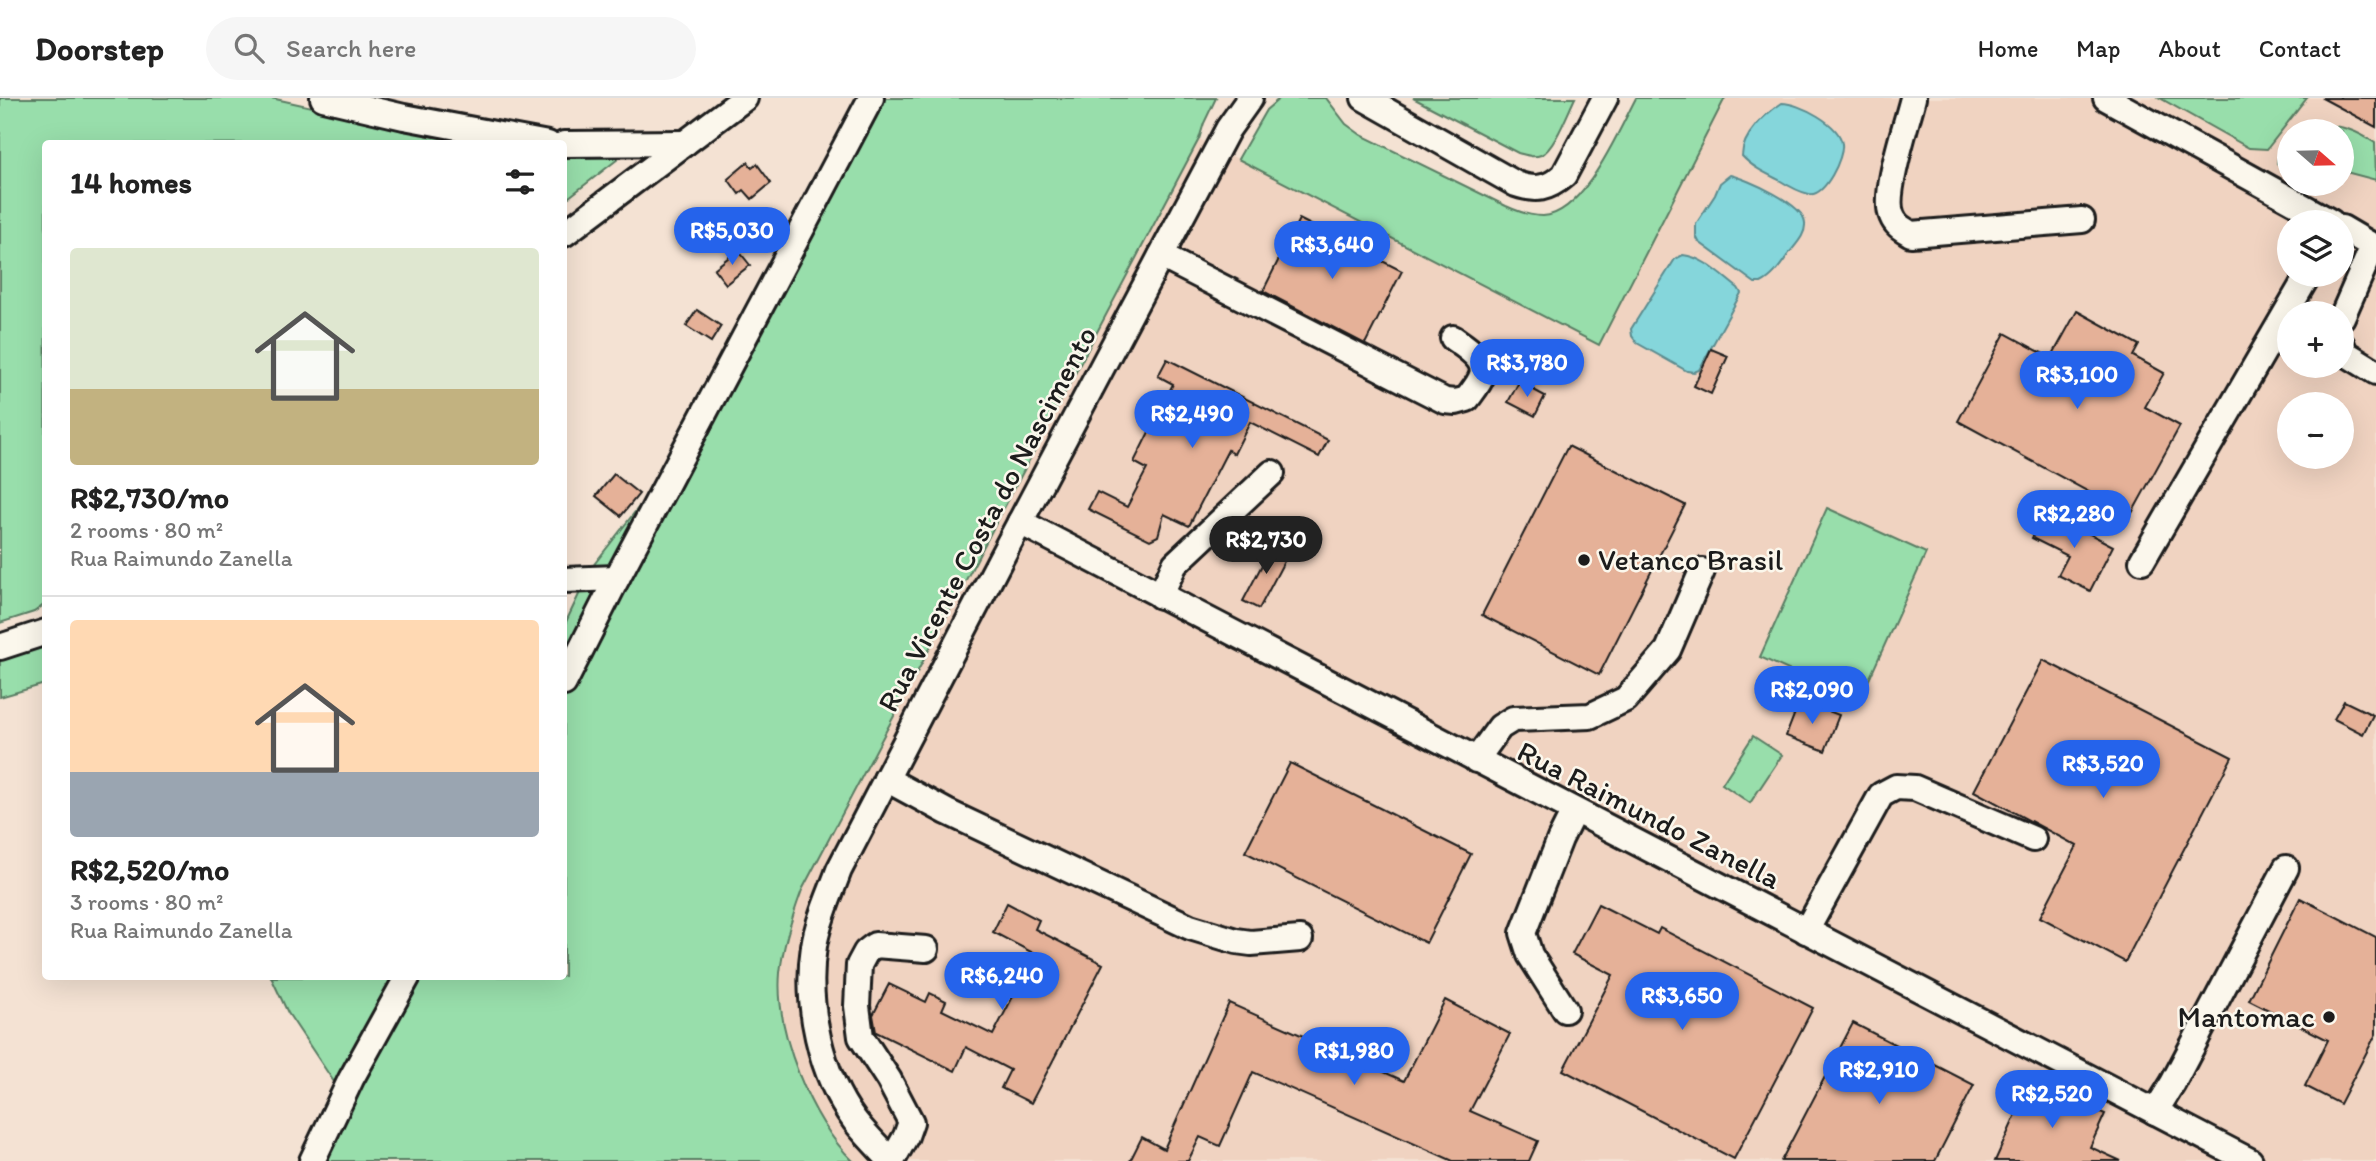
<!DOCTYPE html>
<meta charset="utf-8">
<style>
:root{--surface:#fff;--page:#f6f6f6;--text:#222;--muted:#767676;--line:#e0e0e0;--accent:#2563eb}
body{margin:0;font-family:Itim,sans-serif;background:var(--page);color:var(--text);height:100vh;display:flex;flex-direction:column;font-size:26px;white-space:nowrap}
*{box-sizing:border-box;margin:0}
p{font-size:23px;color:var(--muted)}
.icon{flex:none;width:38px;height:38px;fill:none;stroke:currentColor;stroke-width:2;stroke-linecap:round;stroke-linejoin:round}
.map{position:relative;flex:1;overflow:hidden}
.panel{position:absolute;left:42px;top:42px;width:525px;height:840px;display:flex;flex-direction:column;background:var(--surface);border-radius:7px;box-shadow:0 7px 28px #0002}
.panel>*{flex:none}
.needle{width:46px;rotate:110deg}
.buttons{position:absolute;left:2277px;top:21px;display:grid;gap:14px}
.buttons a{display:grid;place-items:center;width:77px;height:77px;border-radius:50%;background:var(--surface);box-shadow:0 7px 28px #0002;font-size:35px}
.price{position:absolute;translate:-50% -60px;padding:0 16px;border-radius:24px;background:var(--accent);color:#fff;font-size:23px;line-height:46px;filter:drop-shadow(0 2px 4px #0008)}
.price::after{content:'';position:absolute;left:50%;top:42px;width:21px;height:16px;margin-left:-10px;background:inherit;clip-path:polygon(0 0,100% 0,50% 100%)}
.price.active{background:#222;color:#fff}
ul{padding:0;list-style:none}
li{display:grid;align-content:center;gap:14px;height:371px;padding:0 28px}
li+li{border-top:2px solid var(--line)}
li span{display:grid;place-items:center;height:217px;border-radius:7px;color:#555}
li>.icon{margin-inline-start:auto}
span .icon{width:126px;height:126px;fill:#fffc;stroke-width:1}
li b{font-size:30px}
h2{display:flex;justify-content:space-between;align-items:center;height:84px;padding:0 28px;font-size:30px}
header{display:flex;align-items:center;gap:42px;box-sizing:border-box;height:98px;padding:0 35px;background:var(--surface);border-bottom:2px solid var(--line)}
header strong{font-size:33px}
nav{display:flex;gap:38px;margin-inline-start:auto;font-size:24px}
.search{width:490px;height:63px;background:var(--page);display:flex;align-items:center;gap:18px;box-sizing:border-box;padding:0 24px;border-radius:38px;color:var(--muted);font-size:26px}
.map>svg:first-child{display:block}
</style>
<header>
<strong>Doorstep</strong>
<div class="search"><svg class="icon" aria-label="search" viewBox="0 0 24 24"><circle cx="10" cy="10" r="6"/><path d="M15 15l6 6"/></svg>Search here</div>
<nav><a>Home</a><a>Map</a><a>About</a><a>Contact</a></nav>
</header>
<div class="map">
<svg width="2376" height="1063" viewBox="0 0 2376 1063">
<rect width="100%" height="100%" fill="#f4e2d3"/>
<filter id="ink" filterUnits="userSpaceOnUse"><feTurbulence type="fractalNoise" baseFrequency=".0143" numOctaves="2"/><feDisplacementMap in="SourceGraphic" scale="14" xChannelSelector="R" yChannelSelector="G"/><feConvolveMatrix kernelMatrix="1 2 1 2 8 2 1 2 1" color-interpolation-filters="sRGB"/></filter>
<g filter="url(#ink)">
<!-- built -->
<path fill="#f0d3c1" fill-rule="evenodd" d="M1725 0H2160L2249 50 2274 0H2376V1063H853L817 1017 796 968 783 920 780 878 785 841 802 792 1199 41 1599 247ZM2289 33H2342V86H2289ZM2289 124H2342V177H2289ZM2289 215H2342V268H2289ZM2289 306H2342V359H2289Z"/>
<!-- green -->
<g fill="#98deab" stroke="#5a7d64" stroke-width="2">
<polygon points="0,0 271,0 393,27 505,45 46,46 45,506 34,514 0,525"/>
<path d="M882 0H1216L1204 25 1199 41 802 792C792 819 783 846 780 875 775 934 811 1023 853 1063H306L342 996 288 915 271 879 564 878V528L592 469 642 405 675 400Z"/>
<path d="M1280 0H1326L1346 26 1361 37 1506 108C1519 114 1530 118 1543 118 1584 116 1619 32 1636 0H1725L1599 247 1238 61 1266 12Z"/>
<path d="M1413 0H1575C1568 14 1554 52 1541 57 1533 60 1526 57 1518 55Z"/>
<polygon points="2160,0 2307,0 2267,51 2249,50"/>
<path d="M2320 27C2342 27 2357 33 2375 45L2376 82 2342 73V33H2309Z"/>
<polygon points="2289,47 2289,74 2277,66 2278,58"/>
<polygon points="627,54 564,103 564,55"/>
<polygon points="1827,410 1926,455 1859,604 1760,559"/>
<polygon points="45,546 45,586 0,599 0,561"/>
<polygon points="1753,638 1782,657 1750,705 1722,686"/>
</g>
<!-- water -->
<g fill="#85d6db" stroke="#5b8c8f" stroke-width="2">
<path d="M1782 5C1799 5 1840 26 1842 46 1844 59 1825 99 1809 96 1799 94 1787 87 1779 82 1765 75 1752 69 1742 58 1742 37 1765 16 1782 5Z"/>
<path d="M1730 77C1747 81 1804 106 1805 125 1806 136 1797 145 1790 154 1782 165 1774 179 1761 185H1755L1748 180 1699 144 1696 138V126L1715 97 1720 85Z"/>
<path d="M1683 157C1704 159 1722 178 1738 190L1741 195 1699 272 1694 274 1687 273 1637 245 1632 238 1631 231 1675 161Z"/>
</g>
<!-- building -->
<g fill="#e5b198" stroke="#1c1c1c" stroke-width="2">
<polygon points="2322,0 2376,0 2376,29"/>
<polygon points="748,64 752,70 757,66 771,85 752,101 744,92 739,96 728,81"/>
<polygon points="1299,121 1402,173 1365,246 1263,193"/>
<polygon points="738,152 750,167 726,186 714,171"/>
<polygon points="697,212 721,228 711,244 686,228"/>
<polygon points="2077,213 2139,247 2133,258 2164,275 2145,309 2180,328 2131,417 1958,323 2005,235 2051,260"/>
<polygon points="1711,251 1728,258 1711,296 1694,288"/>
<polygon points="1167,261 1328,342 1319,359 1250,324 1234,356 1228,352 1189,428 1164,416 1158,438 1150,442 1088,411 1097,394 1127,409 1147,371 1134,364 1173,286 1158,278"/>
<polygon points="1519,284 1545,298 1535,318 1508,304"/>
<polygon points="1568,348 1685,407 1599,577 1482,517"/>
<polygon points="614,376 639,396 621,418 596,398"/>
<polygon points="2046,413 2113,448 2090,493 2058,477 2068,458 2032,440"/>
<polygon points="1274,444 1290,452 1259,511 1243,503"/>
<polygon points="2043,562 2232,659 2125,864 2040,819 2077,748 1974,693"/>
<polygon points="1800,602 1839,617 1825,653 1786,638"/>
<polygon points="2344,603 2373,617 2363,636 2334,621"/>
<polygon points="1290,665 1471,756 1426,845 1245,754"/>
<polygon points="2300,800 2376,839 2376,936 2340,1006 2305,988 2328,942 2249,902"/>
<polygon points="1007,805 1039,822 1035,831 1103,866 1031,1005 1001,990 1010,972 966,949 955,973 876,934 873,917 889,886 926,904 930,895 946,903 942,912 993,937 1035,856 993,834"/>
<polygon points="1598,806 1657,836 1660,830 1813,910 1734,1061 1563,972 1613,877 1572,856"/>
<polygon points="1445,902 1510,936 1470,1013 1538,1043 1529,1063 1453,1063 1253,974 1220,1048 1200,1039 1188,1063 1130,1063 1142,1039 1164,1051 1229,905 1404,983"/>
<polygon points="1853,925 1974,987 1935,1063 1781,1063"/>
<polygon points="2031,983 2105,1016 2090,1049 2121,1063 1995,1063"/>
</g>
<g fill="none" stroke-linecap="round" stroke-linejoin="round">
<!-- minor casing -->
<g stroke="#1c1c1c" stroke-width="30">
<g id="minor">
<polyline points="323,0 404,19 548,46"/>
<path d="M1364 0 1516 86C1536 93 1548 91 1564 77L1605 0"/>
<path d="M1913 0C1907 25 1882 97 1892 118 1896 128 1903 131 1911 136L2082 122"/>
<polyline points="2106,0 2331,124"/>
<polyline points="564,46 685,45"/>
<polyline points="2342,130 2376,150"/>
<polyline points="564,136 745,0"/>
<path d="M1161 158 1445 303 1456 304 1467 301C1472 294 1480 285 1482 277 1487 261 1464 248 1453 240"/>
<polyline points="2342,219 2373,148"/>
<polyline points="2342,247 2345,255 2376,274"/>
<polyline points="1020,424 2250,1063"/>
<polyline points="2142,463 2308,177"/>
<polyline points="564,482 617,480"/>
<polyline points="1160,498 1175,466 1272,375"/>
<polyline points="0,549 46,534"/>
<polyline points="564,585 617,480 871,0"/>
<polyline points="1476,662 1500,629 1513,621 1590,618 1626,601 1668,552 1702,473"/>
<polyline points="886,681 947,714 1190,829 1236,843 1251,845 1300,841"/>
<polyline points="1806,833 1881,697 1896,689 1915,690 2033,741"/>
<polyline points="1565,912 1530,857 1523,835 1560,741 1574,713"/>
<polyline points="2155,1014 2173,985 2286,770"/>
<polyline points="312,1063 351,981 408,878"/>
<path d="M891 1063C879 1050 866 1037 855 1023 820 976 805 906 814 848 818 822 830 797 839 772L999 464 1228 31 1250 0"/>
<polyline points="892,1063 906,1038 911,1024 889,982 861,939 857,908 859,867 866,854 875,847 926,851"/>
</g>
</g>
<!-- minor -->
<use href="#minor" stroke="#fbf7ec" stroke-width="24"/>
</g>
</g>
<!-- markers -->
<g fill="#1c1c1c" stroke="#fbf7ec" stroke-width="2.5">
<circle cx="1584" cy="462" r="7"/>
<circle cx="2329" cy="919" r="7"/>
</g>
<g text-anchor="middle" stroke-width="5" stroke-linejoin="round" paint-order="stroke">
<!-- street labels -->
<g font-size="30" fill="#1c1c1c" stroke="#fbf7ec">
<text transform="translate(987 421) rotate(-62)" y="10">Rua Vicente Costa do Nascimento</text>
<text transform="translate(1649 717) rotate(27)" y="10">Rua Raimundo Zanella</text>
</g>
<!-- poi labels -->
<g font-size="30" fill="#1c1c1c" stroke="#fbf7ec" text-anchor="start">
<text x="1598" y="472">Vetanco Brasil</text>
<text x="2315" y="929" text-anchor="end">Mantomac</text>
</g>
</g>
</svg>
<div class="buttons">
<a><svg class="needle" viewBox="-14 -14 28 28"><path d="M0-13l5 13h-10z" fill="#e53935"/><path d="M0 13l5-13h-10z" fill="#767676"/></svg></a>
<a><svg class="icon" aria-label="layers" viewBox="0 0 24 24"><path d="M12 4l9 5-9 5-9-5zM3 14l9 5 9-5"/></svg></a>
<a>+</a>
<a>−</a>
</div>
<b class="price" style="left:732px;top:169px">R$5,030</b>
<b class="price" style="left:1332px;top:183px">R$3,640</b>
<b class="price" style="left:1527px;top:301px">R$3,780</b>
<b class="price" style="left:2077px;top:313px">R$3,100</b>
<b class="price" style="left:1192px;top:352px">R$2,490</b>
<b class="price" style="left:2074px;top:452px">R$2,280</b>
<b class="price active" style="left:1266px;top:478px">R$2,730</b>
<b class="price" style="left:1812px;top:628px">R$2,090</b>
<b class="price" style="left:2103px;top:702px">R$3,520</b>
<b class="price" style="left:1002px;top:914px">R$6,240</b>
<b class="price" style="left:1682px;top:934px">R$3,650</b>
<b class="price" style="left:1354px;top:989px">R$1,980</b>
<b class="price" style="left:1879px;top:1008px">R$2,910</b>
<b class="price" style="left:2052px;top:1032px">R$2,520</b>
<section class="panel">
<h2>14 homes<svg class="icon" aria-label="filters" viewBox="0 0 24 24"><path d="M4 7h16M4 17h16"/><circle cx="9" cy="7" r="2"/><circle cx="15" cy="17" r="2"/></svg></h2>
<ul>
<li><span style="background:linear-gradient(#dfe7d0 65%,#c2b280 0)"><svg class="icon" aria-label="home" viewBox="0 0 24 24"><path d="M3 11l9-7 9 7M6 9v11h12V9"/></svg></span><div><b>R$2,730/mo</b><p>2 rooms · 80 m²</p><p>Rua Raimundo Zanella</p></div></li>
<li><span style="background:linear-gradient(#ffd9b3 70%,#9aa5b1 0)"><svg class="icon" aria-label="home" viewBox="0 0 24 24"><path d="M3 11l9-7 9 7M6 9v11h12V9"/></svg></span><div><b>R$2,520/mo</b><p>3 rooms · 80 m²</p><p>Rua Raimundo Zanella</p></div></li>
</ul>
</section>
</div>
